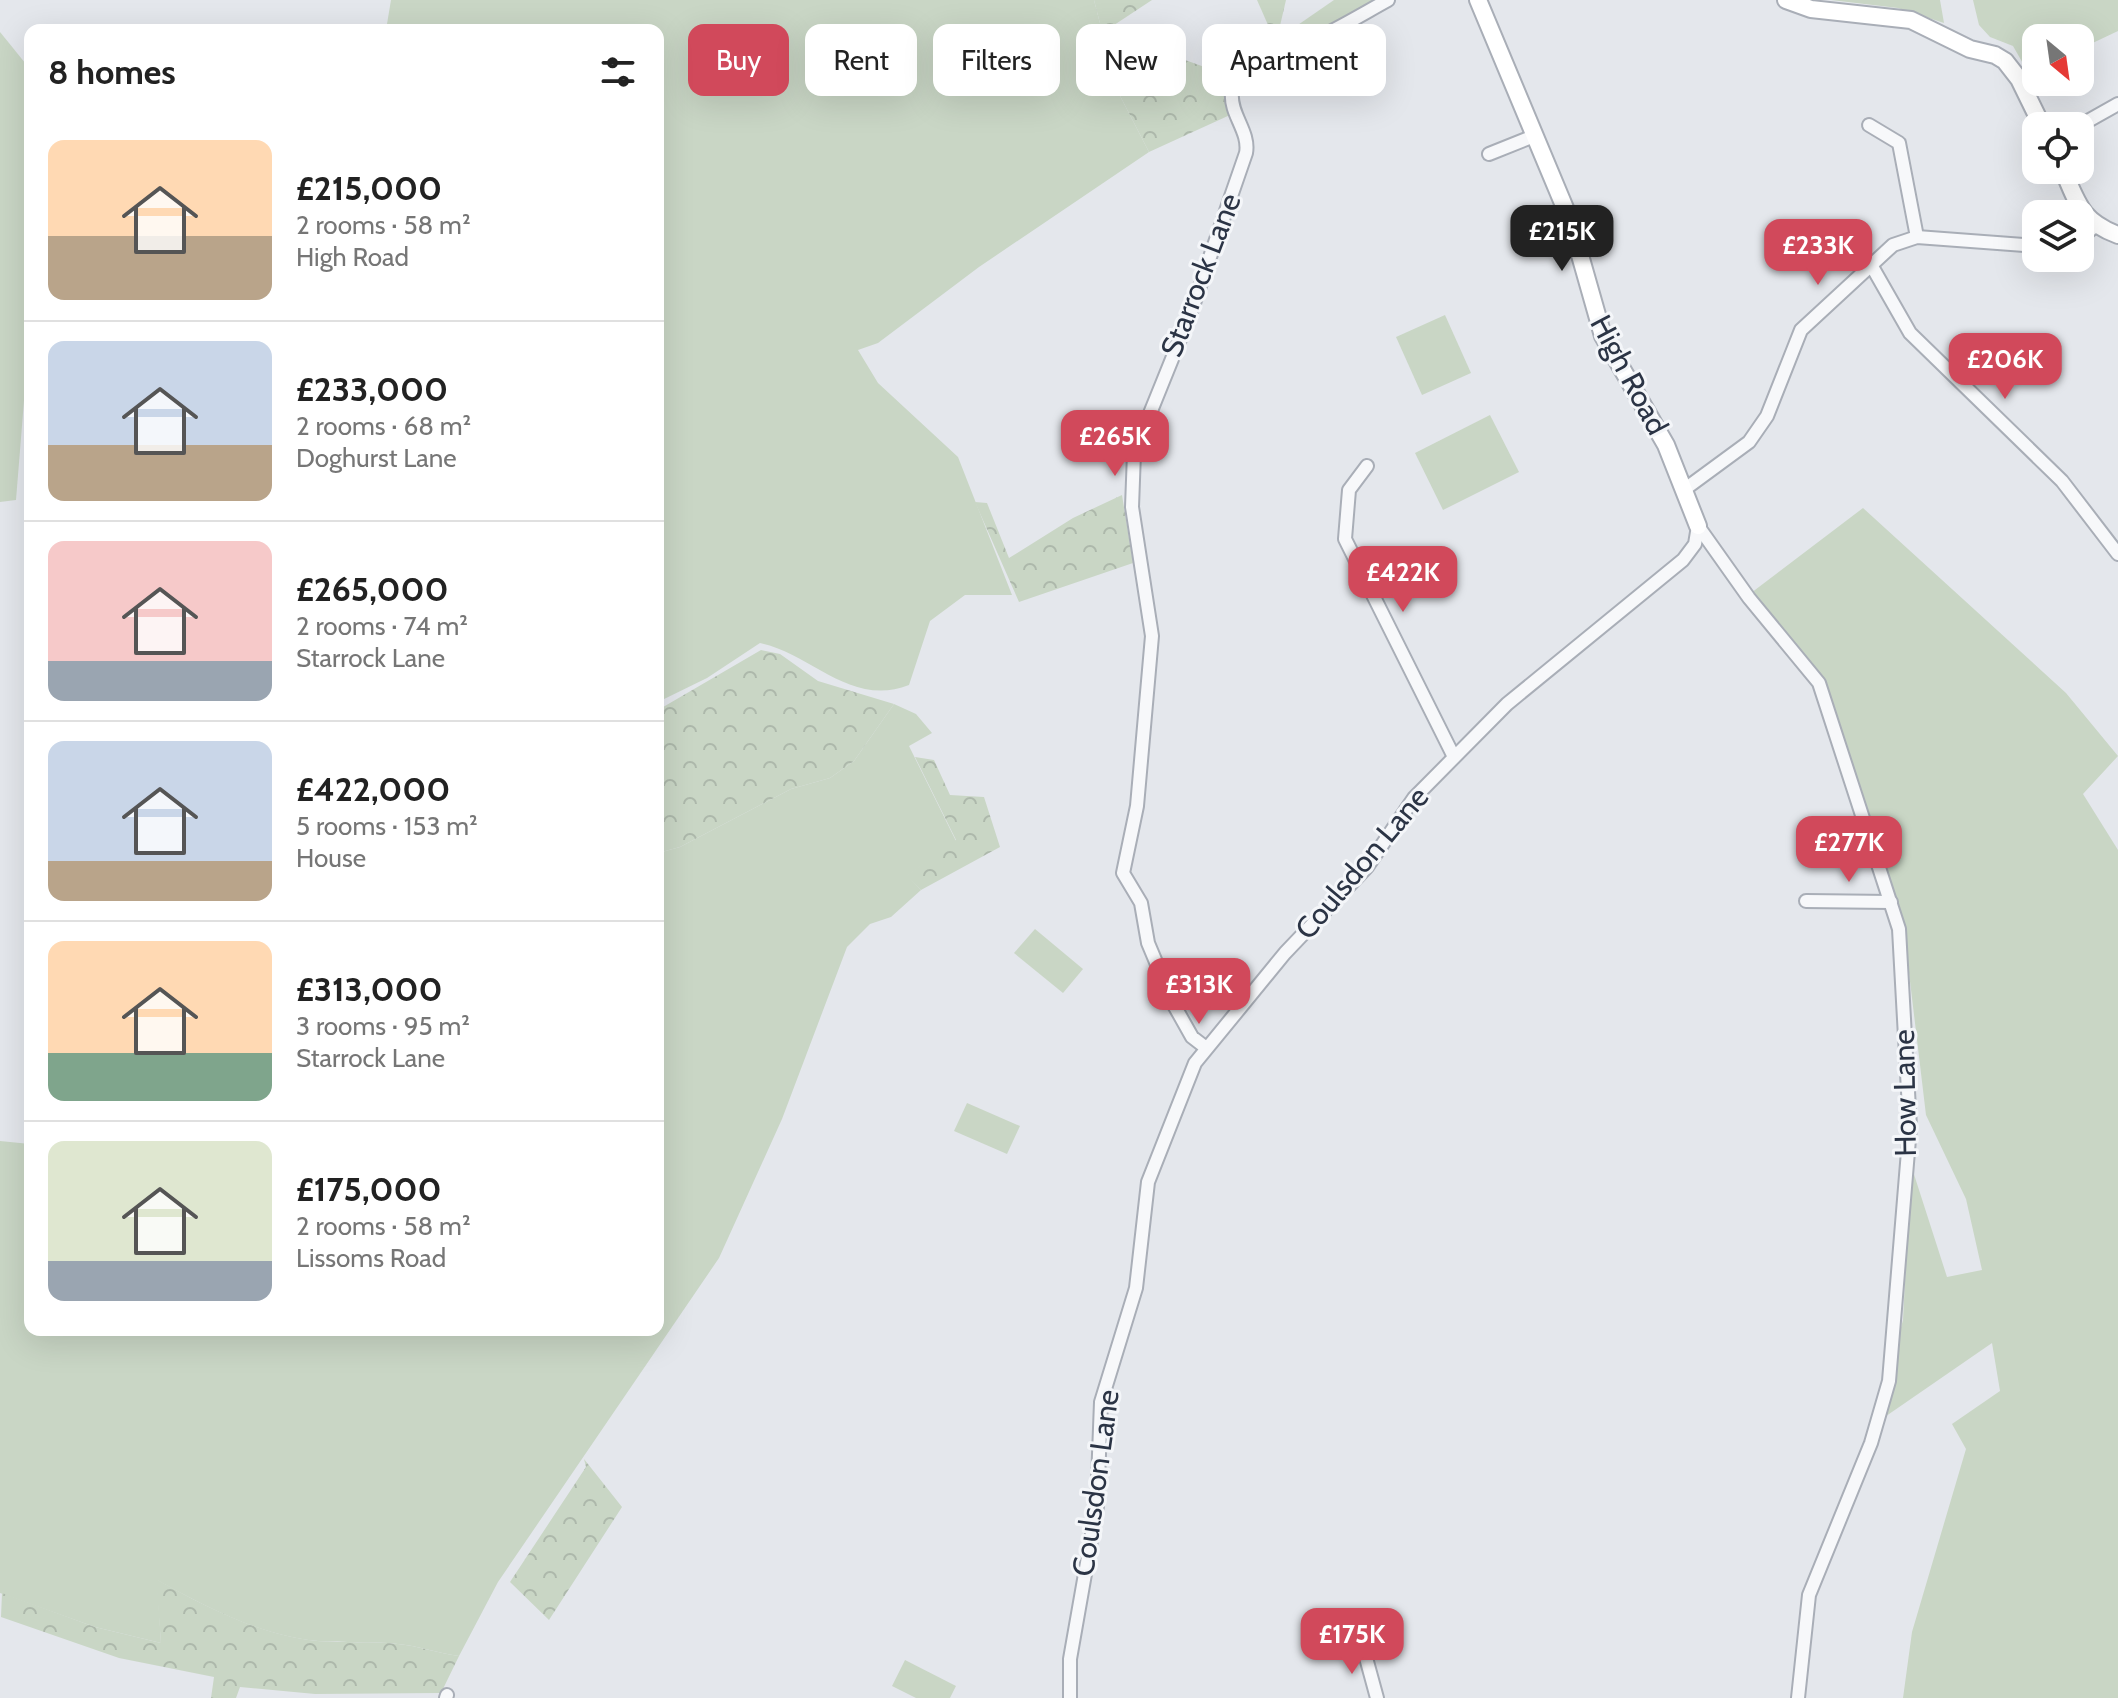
<!DOCTYPE html>
<meta charset="utf-8">
<style>
:root{--surface:#fff;--page:#f2f2f2;--text:#222;--muted:#767676;--line:#e0e0e0;--accent:#d1495b}
body{margin:0;font-family:Cabin,sans-serif;background:var(--page);color:var(--text);height:100vh;display:flex;flex-direction:column;font-size:30px;white-space:nowrap}
*{box-sizing:border-box;margin:0}
p{font-size:26px;color:var(--muted)}
.icon{flex:none;width:44px;height:44px;fill:none;stroke:currentColor;stroke-width:2;stroke-linecap:round;stroke-linejoin:round}
.map{position:relative;flex:1;overflow:hidden}
.sheet{position:absolute;left:24px;top:24px;width:640px;height:1312px;display:flex;flex-direction:column;background:var(--surface);border-radius:16px;box-shadow:0 8px 32px #0002}
.sheet>*{flex:none}
.guide{position:absolute;left:688px;top:24px;width:760px;height:72px;display:flex;gap:16px}
.needle{width:52px;rotate:151deg}
.controls{position:absolute;left:2022px;top:24px;display:grid;gap:16px}
.controls a{display:grid;place-items:center;width:72px;height:72px;border-radius:16px;background:var(--surface);box-shadow:0 8px 32px #0002;font-size:40px}
.price{position:absolute;translate:-50% -68px;padding:0 18px;border-radius:16px;background:var(--accent);color:#fff;font-size:26px;line-height:52px;filter:drop-shadow(0 2px 4px #0008)}
.price::after{content:'';position:absolute;left:50%;top:48px;width:24px;height:18px;margin-left:-12px;background:inherit;clip-path:polygon(0 0,100% 0,50% 100%)}
.price.active{background:#222;color:#fff}
ul{padding:0;list-style:none}
li{display:flex;align-items:center;gap:24px;height:200px;padding:0 24px}
li+li{border-top:2px solid var(--line)}
li span{display:grid;place-items:center;flex:none;width:224px;height:160px;border-radius:16px;color:#555}
li>.icon{margin-inline-start:auto}
span .icon{width:96px;height:96px;fill:#fffc;stroke-width:1}
li b{font-size:34px}
h2{display:flex;justify-content:space-between;align-items:center;height:96px;padding:0 24px;font-size:34px}
.tag{padding:0 28px;border-radius:16px;background:var(--surface);box-shadow:0 8px 32px #0002;font-size:28px;line-height:72px}
.tag.active{background:var(--accent);color:#fff}
.map>svg:first-child{display:block}
</style>
<div class="map">
<svg width="2118" height="1698" viewBox="0 0 2118 1698">
<defs>
<pattern id="forest-crowns" width="20" height="18" patternUnits="userSpaceOnUse" patternTransform="scale(2)"><rect width="20" height="18" fill="#c9d6c5"/><path d="M2 6a3 3 0 1 1 6 0M12 15a3 3 0 1 1 6 0" fill="none" stroke="#adb8ab"/></pattern>
</defs>
<rect width="100%" height="100%" fill="#e4e7ec"/>
<!-- grass -->
<g fill="#c9d6c5">
<path d="M391 0H1094L1117 90 1149 152 979 267 878 343 858 350 878 383 958 457 1012 595H965L930 621 909 685C851 708 811 653 760 643L707 678 658 702V30H386Z"/>
<polygon points="1334,0 1380,0 1323,31 1303,38 1292,29"/>
<polygon points="1831,0 1940,0 1944,23 1898,8"/>
<polygon points="1973,0 2118,0 2118,31 2080,49 2080,38 2036,38 2036,70 2029,74 2013,46 1990,37 1979,25"/>
<polygon points="0,32 30,69 30,326 16,500 0,502"/>
<polygon points="1445,315 1471,373 1422,395 1396,337"/>
<polygon points="1490,415 1519,472 1443,510 1415,453"/>
<polygon points="1863,508 2066,693 2118,756 2083,794 2118,850 2118,1698 1903,1698 1912,1632 1966,1449 1952,1424 2000,1391 1992,1343 1876,1423 1903,1320 1911,1165 1947,1277 1982,1270 1966,1199 1926,1115 1904,931 1891,882 1820,682 1751,593"/>
<path d="M894 704 916 714 932 733 909 746 956 841 907 876 921 890 891 917 870 924 847 947 782 1119 719 1258 498 1582 459 1656C438 1653 419 1646 398 1644 371 1641 345 1643 318 1641 263 1637 204 1606 157 1580L161 1643 95 1627 0 1593V1141L30 1144V1330H658V853L680 847 791 789 830 778 854 761Z"/>
<polygon points="1035,929 1083,969 1063,993 1014,953"/>
<polygon points="967,1103 1020,1126 1007,1154 954,1131"/>
<polygon points="905,1660 956,1686 950,1698 916,1698 892,1686"/>
</g>
<!-- forest -->
<g fill="url(#forest-crowns)">
<polygon points="1094,0 1152,0 1105,31 1221,73 1230,68 1234,75 1225,89 1230,115 1149,152 1117,90"/>
<polygon points="1257,0 1286,0 1276,43"/>
<polygon points="1122,495 1133,563 1019,602 975,502 987,503 1009,558 1073,518"/>
<polygon points="761,650 780,654 818,681 894,704 854,761 830,778 791,789 680,847 658,853 658,710"/>
<polygon points="915,757 934,760 950,795 984,797 1000,847 921,890 906,876 956,840"/>
<polygon points="584,1459 622,1507 549,1620 510,1582 586,1467"/>
<path d="M156 1579C204 1606 262 1636 317 1641 344 1643 371 1641 398 1644 419 1646 438 1653 459 1656L441 1693 315 1694 240 1687 236 1698H211L214 1677 119 1658 1 1617 2 1593 95 1627 161 1643Z"/>
</g>
<g fill="none" stroke-linecap="round" stroke-linejoin="round">
<!-- street casing -->
<g stroke="#a9aeb7" stroke-width="16">
<g id="street">
<polyline points="1869,125 1899,143 1917,237"/>
<polyline points="2079,126 2118,104"/>
<polyline points="1489,154 1534,136"/>
<polyline points="2080,239 2095,226"/>
<polyline points="1870,263 1910,333 2062,481 2118,554"/>
<polyline points="1367,466 1349,490 1345,539 1454,757"/>
<polyline points="1685,489 1749,442 1767,416 1801,330 1893,245 1917,237 2036,246"/>
<polyline points="1698,526 1749,598 1819,683 1899,929 1910,1127 1889,1381 1871,1443 1809,1595 1798,1698"/>
<polyline points="1806,901 1891,902"/>
<path d="M1205 1047 1192 1037 1174 1005 1148 943 1141 903 1123 873 1137 806 1152 636 1132 507 1134 453 1191 312 1246 153C1250 132 1230 114 1232 94 1236 61 1304 44 1328 33 1348 23 1368 11 1388 0"/>
<polyline points="1362,1643 1377,1698"/>
<polyline points="446,1698 447,1695"/>
<polyline points="1070,1698 1070,1659 1097,1506 1101,1402 1136,1288 1148,1182 1195,1063 1285,953 1367,867 1414,798 1507,704 1683,560 1695,544 1698,526"/>
</g>
</g>
<!-- secondary casing -->
<g stroke="#a9aeb7" stroke-width="20">
<g id="secondary">
<polyline points="1478,0 1570,220 1603,336 1666,445 1698,526"/>
<polyline points="1786,0 1811,9 1911,20 1970,49 1995,55 2005,61 2019,79 2042,126"/>
<path d="M2063 170C2078 204 2081 221 2118 235"/>
</g>
</g>
<!-- street -->
<use href="#street" stroke="#f7f8fa" stroke-width="12"/>
<!-- secondary -->
<use href="#secondary" stroke="#fff" stroke-width="16"/>
</g>
<g text-anchor="middle" stroke-width="6" stroke-linejoin="round" paint-order="stroke">
<!-- street labels -->
<g font-size="30" fill="#2b3445" stroke="#f4f6f9">
<text transform="translate(1201 275) rotate(-69)" y="10">Starrock Lane</text>
<text transform="translate(1629 375) rotate(62)" y="10">High Road</text>
<text transform="translate(1362 863) rotate(-50)" y="10">Coulsdon Lane</text>
<text transform="translate(1905 1093) rotate(-91)" y="10">How Lane</text>
<text transform="translate(1096 1483) rotate(-82)" y="10">Coulsdon Lane</text>
</g>
</g>
</svg>
<div class="controls">
<a><svg class="needle" viewBox="-14 -14 28 28"><path d="M0-13l5 13h-10z" fill="#e53935"/><path d="M0 13l5-13h-10z" fill="#767676"/></svg></a>
<a><svg class="icon" aria-label="locate" viewBox="0 0 24 24"><circle cx="12" cy="12" r="6"/><path d="M12 2v4M12 18v4M2 12h4M18 12h4"/></svg></a>
<a><svg class="icon" aria-label="layers" viewBox="0 0 24 24"><path d="M12 4l9 5-9 5-9-5zM3 14l9 5 9-5"/></svg></a>
</div>
<b class="price active" style="left:1562px;top:273px">£215K</b>
<b class="price" style="left:1818px;top:287px">£233K</b>
<b class="price" style="left:2005px;top:401px">£206K</b>
<b class="price" style="left:1115px;top:478px">£265K</b>
<b class="price" style="left:1403px;top:614px">£422K</b>
<b class="price" style="left:1849px;top:884px">£277K</b>
<b class="price" style="left:1199px;top:1026px">£313K</b>
<b class="price" style="left:1352px;top:1676px">£175K</b>
<div class="guide">
<a class="tag active">Buy</a>
<a class="tag">Rent</a>
<a class="tag">Filters</a>
<a class="tag">New</a>
<a class="tag">Apartment</a>
</div>
<section class="sheet">
<h2>8 homes<svg class="icon" aria-label="filters" viewBox="0 0 24 24"><path d="M4 7h16M4 17h16"/><circle cx="9" cy="7" r="2"/><circle cx="15" cy="17" r="2"/></svg></h2>
<ul>
<li><span style="background:linear-gradient(#ffd9b3 60%,#b9a48a 0)"><svg class="icon" aria-label="home" viewBox="0 0 24 24"><path d="M3 11l9-7 9 7M6 9v11h12V9"/></svg></span><div><b>£215,000</b><p>2 rooms · 58 m²</p><p>High Road</p></div></li>
<li><span style="background:linear-gradient(#c9d6e8 65%,#b9a48a 0)"><svg class="icon" aria-label="home" viewBox="0 0 24 24"><path d="M3 11l9-7 9 7M6 9v11h12V9"/></svg></span><div><b>£233,000</b><p>2 rooms · 68 m²</p><p>Doghurst Lane</p></div></li>
<li><span style="background:linear-gradient(#f6c9c9 75%,#9aa5b1 0)"><svg class="icon" aria-label="home" viewBox="0 0 24 24"><path d="M3 11l9-7 9 7M6 9v11h12V9"/></svg></span><div><b>£265,000</b><p>2 rooms · 74 m²</p><p>Starrock Lane</p></div></li>
<li><span style="background:linear-gradient(#c9d6e8 75%,#b9a48a 0)"><svg class="icon" aria-label="home" viewBox="0 0 24 24"><path d="M3 11l9-7 9 7M6 9v11h12V9"/></svg></span><div><b>£422,000</b><p>5 rooms · 153 m²</p><p>House</p></div></li>
<li><span style="background:linear-gradient(#ffd9b3 70%,#7fa58c 0)"><svg class="icon" aria-label="home" viewBox="0 0 24 24"><path d="M3 11l9-7 9 7M6 9v11h12V9"/></svg></span><div><b>£313,000</b><p>3 rooms · 95 m²</p><p>Starrock Lane</p></div></li>
<li><span style="background:linear-gradient(#dfe7d0 75%,#9aa5b1 0)"><svg class="icon" aria-label="home" viewBox="0 0 24 24"><path d="M3 11l9-7 9 7M6 9v11h12V9"/></svg></span><div><b>£175,000</b><p>2 rooms · 58 m²</p><p>Lissoms Road</p></div></li>
</ul>
</section>
</div>
